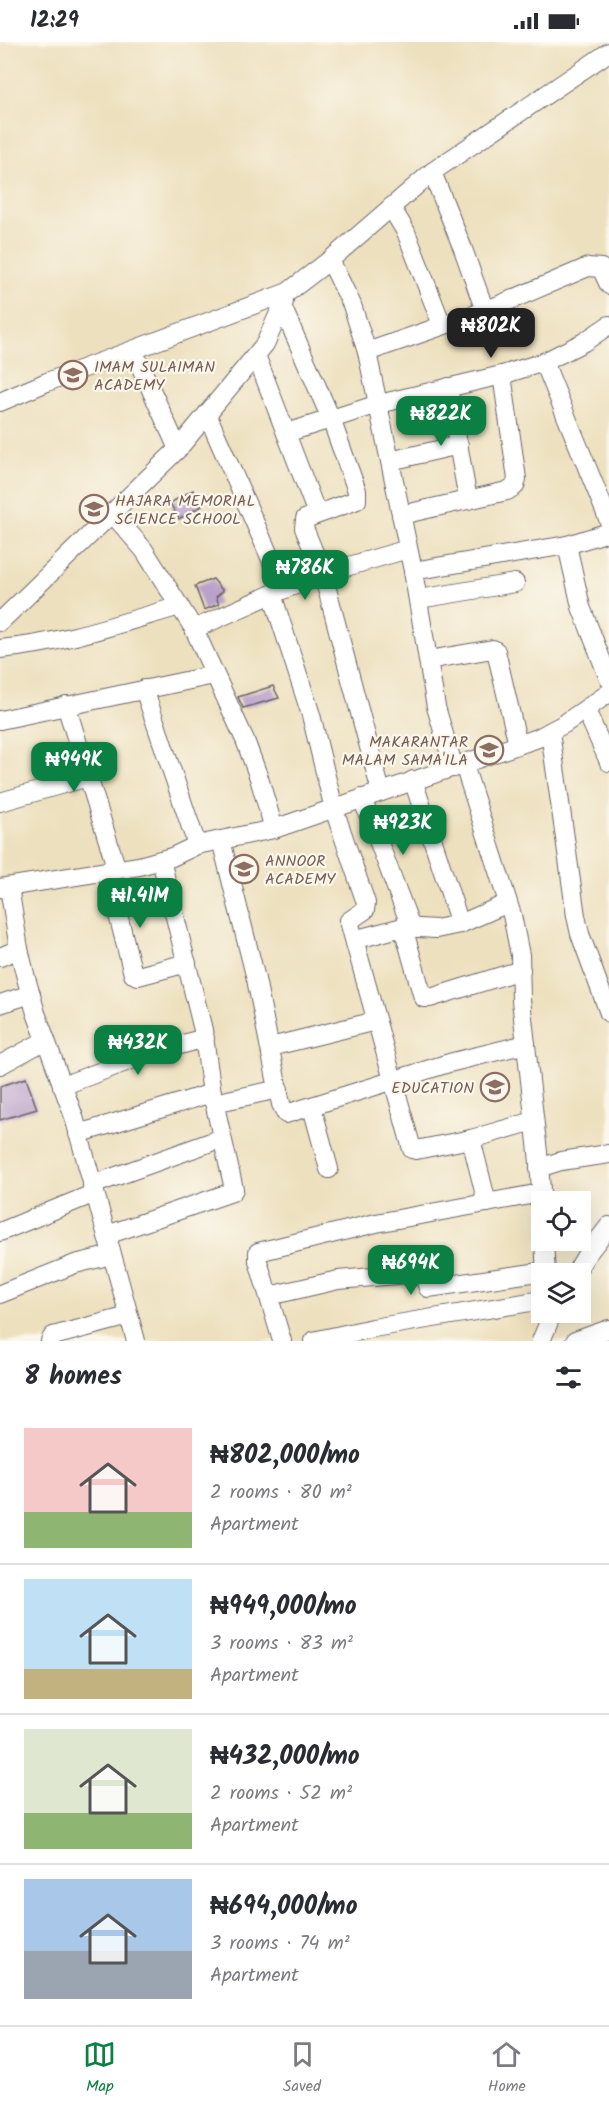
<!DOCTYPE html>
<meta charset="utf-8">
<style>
:root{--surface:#fff;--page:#f7f7f7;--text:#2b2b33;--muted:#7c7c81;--line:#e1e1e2;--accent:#0b8043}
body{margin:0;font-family:Kalam,sans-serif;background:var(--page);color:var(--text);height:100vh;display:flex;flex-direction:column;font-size:22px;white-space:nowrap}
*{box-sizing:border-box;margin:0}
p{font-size:20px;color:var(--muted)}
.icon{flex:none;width:33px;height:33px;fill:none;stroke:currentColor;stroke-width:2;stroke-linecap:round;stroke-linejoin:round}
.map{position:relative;height:1299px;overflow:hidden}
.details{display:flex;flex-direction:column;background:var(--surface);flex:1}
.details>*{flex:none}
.tools{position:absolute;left:531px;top:1149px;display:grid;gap:12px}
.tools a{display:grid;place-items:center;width:60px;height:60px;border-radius:0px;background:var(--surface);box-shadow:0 6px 24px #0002;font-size:30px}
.price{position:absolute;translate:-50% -51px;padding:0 14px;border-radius:12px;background:var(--accent);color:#fff;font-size:20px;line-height:39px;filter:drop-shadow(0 2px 3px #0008)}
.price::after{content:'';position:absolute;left:50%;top:36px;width:18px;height:14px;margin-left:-9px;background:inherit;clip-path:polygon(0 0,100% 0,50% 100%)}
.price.selected{background:#222;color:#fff}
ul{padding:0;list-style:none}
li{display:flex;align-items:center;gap:18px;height:150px;padding:0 24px}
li+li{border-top:2px solid var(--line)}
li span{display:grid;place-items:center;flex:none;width:168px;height:120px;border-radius:0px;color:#555}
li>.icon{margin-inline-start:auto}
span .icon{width:72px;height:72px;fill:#fffc;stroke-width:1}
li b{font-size:26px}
h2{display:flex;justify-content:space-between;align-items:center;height:72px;padding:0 24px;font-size:26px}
.status{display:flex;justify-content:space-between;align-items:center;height:42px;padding:0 30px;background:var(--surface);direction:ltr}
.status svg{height:16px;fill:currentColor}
.menu{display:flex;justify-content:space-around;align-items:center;height:84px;border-top:2px solid var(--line);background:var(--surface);font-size:16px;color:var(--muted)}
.menu a{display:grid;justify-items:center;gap:3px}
.menu .selected{color:var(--accent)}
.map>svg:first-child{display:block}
</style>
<div class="status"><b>12:29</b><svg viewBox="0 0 49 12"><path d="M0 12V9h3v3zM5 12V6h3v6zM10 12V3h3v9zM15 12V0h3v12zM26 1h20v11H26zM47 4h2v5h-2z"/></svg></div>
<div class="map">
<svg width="609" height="1299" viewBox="0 0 609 1299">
<rect width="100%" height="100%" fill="#fbf7ec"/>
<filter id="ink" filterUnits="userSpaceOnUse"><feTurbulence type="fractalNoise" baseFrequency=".0167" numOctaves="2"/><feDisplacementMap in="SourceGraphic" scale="12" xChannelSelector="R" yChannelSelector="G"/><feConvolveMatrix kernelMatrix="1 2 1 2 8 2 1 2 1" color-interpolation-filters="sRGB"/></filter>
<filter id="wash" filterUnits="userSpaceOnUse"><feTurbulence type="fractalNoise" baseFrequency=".008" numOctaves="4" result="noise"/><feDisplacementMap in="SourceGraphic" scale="24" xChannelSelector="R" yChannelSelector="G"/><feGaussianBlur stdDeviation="1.35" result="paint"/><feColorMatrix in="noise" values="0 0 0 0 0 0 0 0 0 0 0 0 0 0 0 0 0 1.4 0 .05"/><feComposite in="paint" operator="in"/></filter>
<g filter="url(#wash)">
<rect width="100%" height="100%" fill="#ede0be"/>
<g id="blocks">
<!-- building -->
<g fill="#baa1ca">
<polygon points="193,448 202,464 179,477 170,461"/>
<polygon points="213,537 223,549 216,555 219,562 204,568 195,544"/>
<polygon points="273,644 279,656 243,666 238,655"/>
<polygon points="26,1036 37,1067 0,1078 0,1044"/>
</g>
</g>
</g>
<g filter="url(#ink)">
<use href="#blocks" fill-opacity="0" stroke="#696469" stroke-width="1.5"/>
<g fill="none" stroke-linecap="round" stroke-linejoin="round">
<!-- street casing -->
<g stroke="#696469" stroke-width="20">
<g id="street">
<polyline points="432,130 463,207 485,269"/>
<polyline points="391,165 406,190 442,283"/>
<polyline points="330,218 352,263 367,310 413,529 436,665 454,726"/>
<polyline points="282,264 331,377 357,449 357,458 305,477 304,486 323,532 381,750"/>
<polyline points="133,308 178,407"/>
<polyline points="367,310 485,269 588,225 601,226 609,243"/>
<polyline points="256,313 317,472"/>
<polyline points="544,320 609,479"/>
<polyline points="448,345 468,458"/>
<polyline points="0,360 47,340 288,250 330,218 432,130 609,10"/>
<polyline points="207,372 284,547"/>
<polyline points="286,391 379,362 502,333 544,320 584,300 609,283"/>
<polyline points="390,419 459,403"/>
<polyline points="112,471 144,508 194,587 245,698 259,736 274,787"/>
<polyline points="401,473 507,449 515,444 517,437 502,333"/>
<polyline points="567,503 581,565 609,637"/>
<polyline points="413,529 567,503 609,490"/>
<polyline points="272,552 311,673 334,767 366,861 365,868 349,879 412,1107 416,1108 471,1097 534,1079"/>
<polyline points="419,557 515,541"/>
<polyline points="0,580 178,407 265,302 284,260"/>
<polyline points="194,587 272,552 332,529 408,507"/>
<path d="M0 607C61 602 121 581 180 564"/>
<polyline points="428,618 493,607 496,609 518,703"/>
<polyline points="144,647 197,803"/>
<polyline points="66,663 117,828"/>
<polyline points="586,668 609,720"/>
<polyline points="0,678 214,633"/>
<polyline points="550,690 576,874 580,892 609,971"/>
<polyline points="464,723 512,873 520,913 521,958 538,1110 542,1160"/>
<polyline points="413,738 460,882"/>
<polyline points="362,756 411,885"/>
<polyline points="0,760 88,735"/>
<polyline points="221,798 256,937 281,1062 286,1072 449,1021 526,1002"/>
<polyline points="107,829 133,932 138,934 187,921"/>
<polyline points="9,845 19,907 26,936 36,971 74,1075 136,1299"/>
<polyline points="0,846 139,824 172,815 197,803 274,787 538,696 564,682 609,651"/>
<polyline points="403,885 422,952 424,956 430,956 521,928"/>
<polyline points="355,901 361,896 403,885 436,887 460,882 508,861"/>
<polyline points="0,915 19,907"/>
<polyline points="0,962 31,952"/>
<polyline points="270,1005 376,979"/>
<polyline points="0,1023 46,998"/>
<polyline points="62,1044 147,1012 205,996"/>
<polyline points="214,1061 279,1047"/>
<polyline points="312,1065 329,1127"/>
<polyline points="78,1092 212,1051"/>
<polyline points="471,1097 487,1161"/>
<polyline points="539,1126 561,1119 609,1112"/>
<polyline points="92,1143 222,1096"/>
<polyline points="0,1190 95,1151"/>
<polyline points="107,1193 232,1150 234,1147 212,1051 203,988 161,818"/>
<polyline points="544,1198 546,1232"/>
<polyline points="575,1232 585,1215 609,1184"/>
<polyline points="0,1252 75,1222 112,1213"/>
<polyline points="269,1254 338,1238 420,1231 424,1233 428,1246 546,1229"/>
<polyline points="50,1299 53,1294 129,1274"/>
<polyline points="282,1299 258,1219 258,1210 376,1181 541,1151"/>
<polyline points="313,1299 373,1286 542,1258"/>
<polyline points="541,1299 553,1270"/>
<polyline points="575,1299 609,1287"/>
</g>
</g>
<!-- street -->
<use href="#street" stroke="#fff" stroke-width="18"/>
</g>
</g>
<!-- icons -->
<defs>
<g id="school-ring" transform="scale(1.5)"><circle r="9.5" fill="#fbf7ec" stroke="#8d6e63" stroke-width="1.5"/><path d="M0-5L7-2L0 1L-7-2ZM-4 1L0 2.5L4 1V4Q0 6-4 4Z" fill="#8d6e63"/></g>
</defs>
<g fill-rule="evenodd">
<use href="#school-ring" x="73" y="333"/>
<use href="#school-ring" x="94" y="467"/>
<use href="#school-ring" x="489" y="708"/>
<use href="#school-ring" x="244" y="827"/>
<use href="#school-ring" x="495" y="1045"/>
</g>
<g text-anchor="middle" stroke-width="4.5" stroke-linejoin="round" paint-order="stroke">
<!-- education labels -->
<g font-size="16" fill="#785e54" stroke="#fbf7ec" text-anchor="start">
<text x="94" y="330">IMAM SULAIMAN<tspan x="94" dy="18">ACADEMY</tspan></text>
<text x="115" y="464">HAJARA MEMORIAL<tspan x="115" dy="18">SCIENCE SCHOOL</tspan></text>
<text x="468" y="705" text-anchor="end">MAKARANTAR<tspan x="468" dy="18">MALAM SAMA'ILA</tspan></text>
<text x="265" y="824">ANNOOR<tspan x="265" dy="18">ACADEMY</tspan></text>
<text x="474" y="1051" text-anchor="end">EDUCATION</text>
</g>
</g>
</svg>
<div class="tools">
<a><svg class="icon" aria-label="locate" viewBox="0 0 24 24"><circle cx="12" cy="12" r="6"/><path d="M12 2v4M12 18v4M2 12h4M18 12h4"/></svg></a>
<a><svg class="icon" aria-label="layers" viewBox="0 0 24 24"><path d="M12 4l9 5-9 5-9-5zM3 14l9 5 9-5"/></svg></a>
</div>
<b class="price selected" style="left:491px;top:317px">₦802K</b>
<b class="price" style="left:441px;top:405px">₦822K</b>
<b class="price" style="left:305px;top:559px">₦786K</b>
<b class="price" style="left:74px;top:751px">₦949K</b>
<b class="price" style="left:403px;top:814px">₦923K</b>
<b class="price" style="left:140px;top:887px">₦1.41M</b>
<b class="price" style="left:138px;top:1034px">₦432K</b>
<b class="price" style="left:411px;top:1254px">₦694K</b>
</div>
<section class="details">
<h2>8 homes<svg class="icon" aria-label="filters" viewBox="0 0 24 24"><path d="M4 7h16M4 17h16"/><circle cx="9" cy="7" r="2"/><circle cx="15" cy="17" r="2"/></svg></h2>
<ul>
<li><span style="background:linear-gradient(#f6c9c9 70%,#8fb573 0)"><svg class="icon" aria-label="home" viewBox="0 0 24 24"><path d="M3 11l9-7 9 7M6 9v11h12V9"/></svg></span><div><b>₦802,000/mo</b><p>2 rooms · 80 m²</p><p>Apartment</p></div></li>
<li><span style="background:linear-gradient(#bfe0f5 75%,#c2b280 0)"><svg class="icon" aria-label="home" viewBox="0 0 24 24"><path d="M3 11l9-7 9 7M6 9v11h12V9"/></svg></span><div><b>₦949,000/mo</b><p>3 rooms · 83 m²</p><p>Apartment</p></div></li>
<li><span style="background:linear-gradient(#dfe7d0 70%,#8fb573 0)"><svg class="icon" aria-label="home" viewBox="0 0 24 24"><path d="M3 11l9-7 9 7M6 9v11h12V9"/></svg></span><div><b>₦432,000/mo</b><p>2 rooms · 52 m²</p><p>Apartment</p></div></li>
<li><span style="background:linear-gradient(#a9c7e8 60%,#9aa5b1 0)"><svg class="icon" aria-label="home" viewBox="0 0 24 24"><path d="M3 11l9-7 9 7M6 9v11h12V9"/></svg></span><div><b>₦694,000/mo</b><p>3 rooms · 74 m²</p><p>Apartment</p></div></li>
</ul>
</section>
<nav class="menu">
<a class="selected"><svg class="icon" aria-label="map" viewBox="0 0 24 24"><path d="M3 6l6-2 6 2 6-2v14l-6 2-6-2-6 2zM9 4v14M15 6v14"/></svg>Map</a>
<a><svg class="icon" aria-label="saved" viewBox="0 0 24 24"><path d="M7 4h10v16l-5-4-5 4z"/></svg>Saved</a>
<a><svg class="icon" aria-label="home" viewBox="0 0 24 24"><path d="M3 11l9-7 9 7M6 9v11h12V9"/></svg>Home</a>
</nav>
